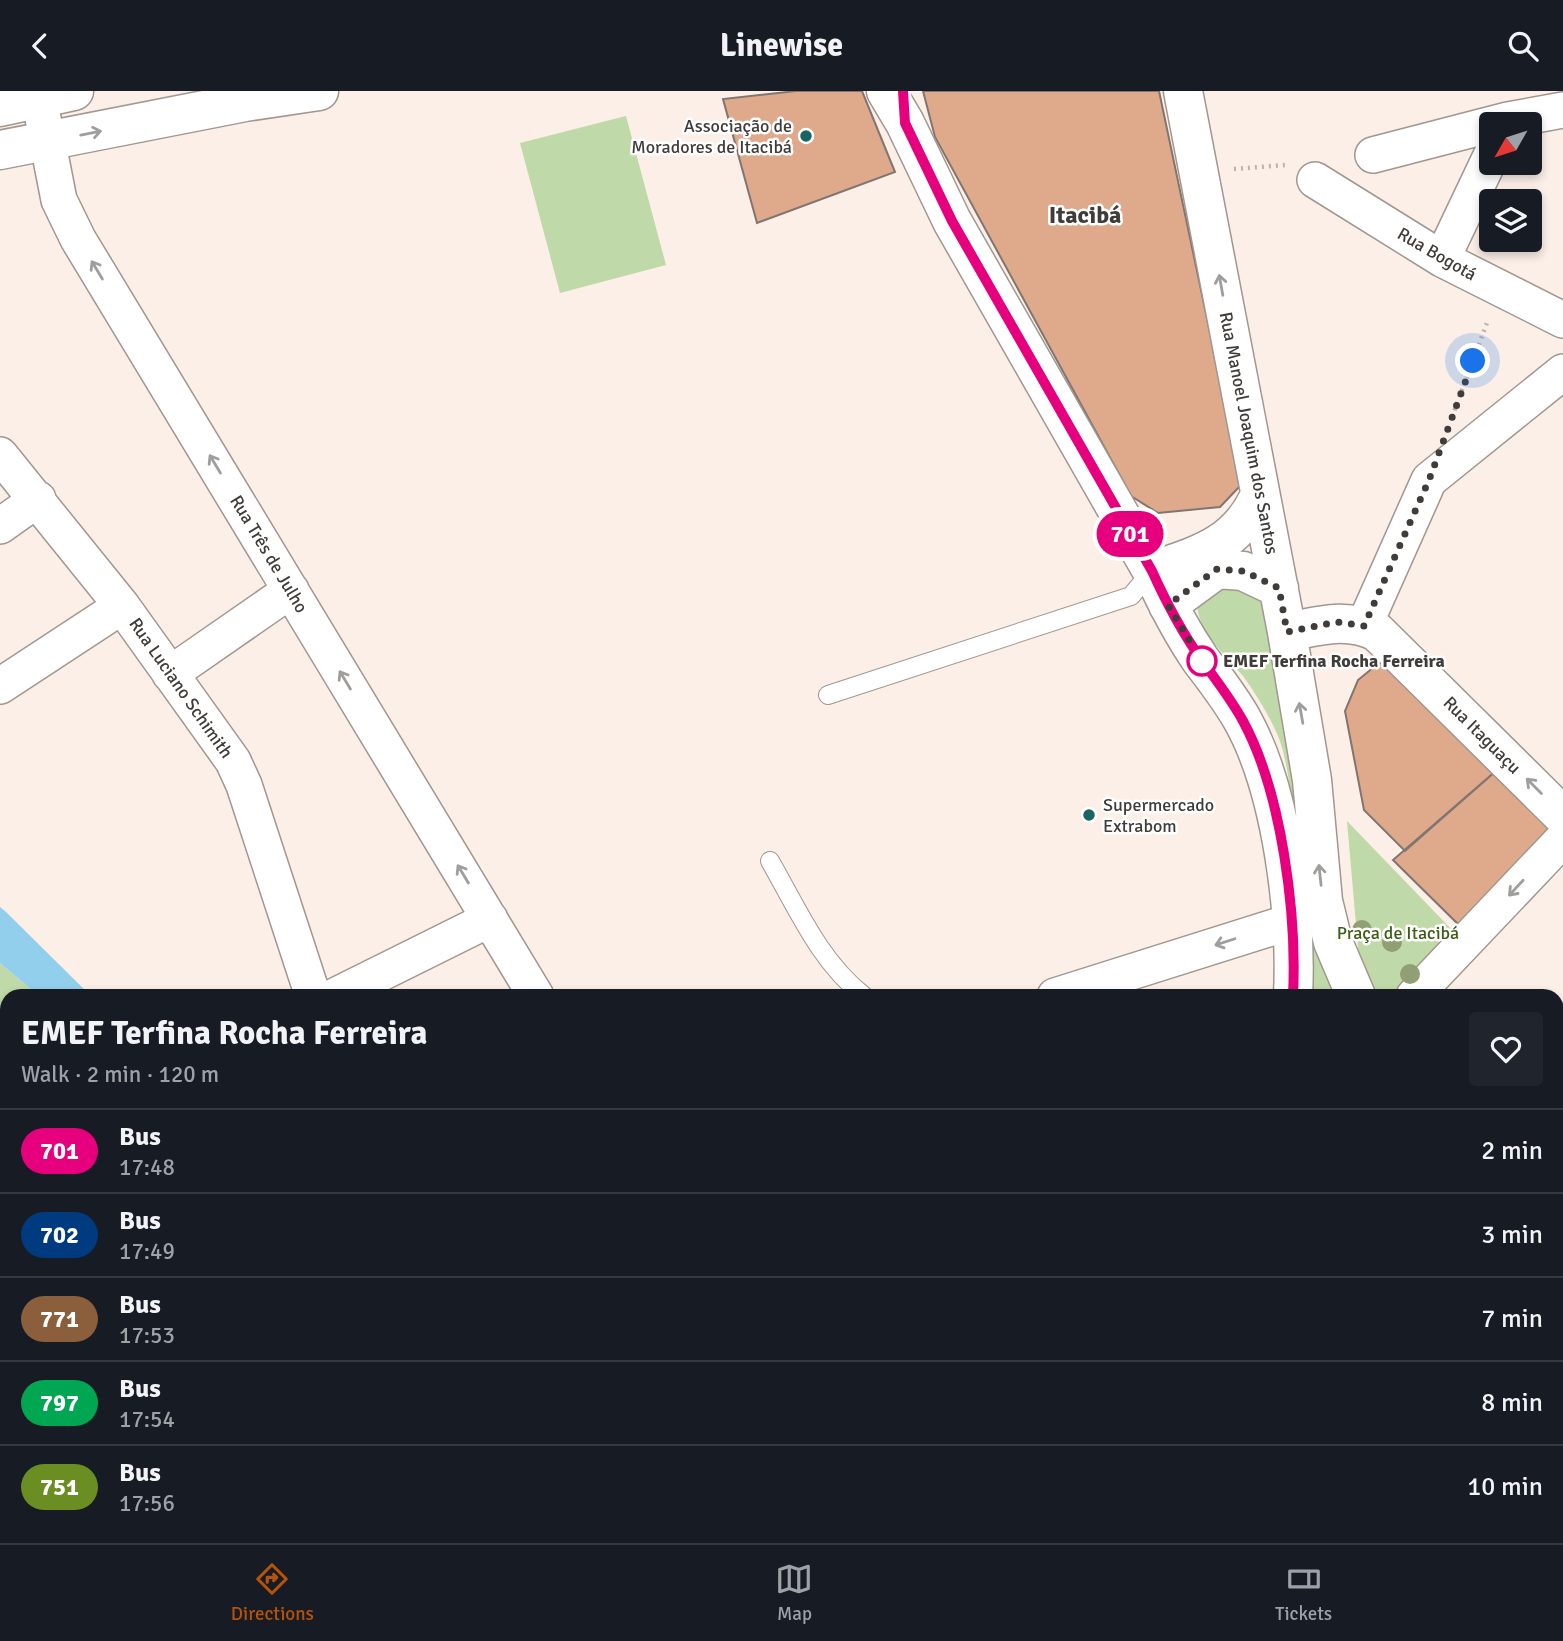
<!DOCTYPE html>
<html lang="en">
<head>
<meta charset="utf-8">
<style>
  :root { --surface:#171b24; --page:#20242c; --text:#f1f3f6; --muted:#9ea1a6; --line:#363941; --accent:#b45309 }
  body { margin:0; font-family:Signika,sans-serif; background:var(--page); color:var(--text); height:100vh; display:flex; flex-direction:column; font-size:26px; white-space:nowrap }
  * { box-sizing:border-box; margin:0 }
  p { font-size:23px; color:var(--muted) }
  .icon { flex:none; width:38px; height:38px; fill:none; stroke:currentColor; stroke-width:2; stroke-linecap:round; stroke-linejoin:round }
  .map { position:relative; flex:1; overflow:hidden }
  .details { position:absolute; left:0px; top:898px; width:1564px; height:555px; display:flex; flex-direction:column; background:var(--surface); border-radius:21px 21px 0 0; box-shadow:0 4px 10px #0003 }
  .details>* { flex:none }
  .badge { padding:0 14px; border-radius:23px; font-size:24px; line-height:46px }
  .needle { width:46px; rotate:231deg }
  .controls { position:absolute; left:1479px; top:21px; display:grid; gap:14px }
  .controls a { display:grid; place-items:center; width:63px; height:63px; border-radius:7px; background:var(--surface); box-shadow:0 4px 10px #0003; font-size:35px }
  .you { position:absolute; width:35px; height:35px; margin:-18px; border:5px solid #fff; border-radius:50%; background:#1a73e8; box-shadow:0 0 0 10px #1a73e833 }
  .map>.badge { position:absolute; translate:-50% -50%; box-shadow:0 0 0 4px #fff }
  .round { display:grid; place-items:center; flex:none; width:74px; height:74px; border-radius:7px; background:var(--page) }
  .headline { display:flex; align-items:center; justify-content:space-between; height:119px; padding:0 21px }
  h1 { font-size:33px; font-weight:700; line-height:52px }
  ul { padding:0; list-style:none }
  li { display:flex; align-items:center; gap:21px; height:84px; padding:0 21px; border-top:2px solid var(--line) }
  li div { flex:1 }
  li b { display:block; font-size:26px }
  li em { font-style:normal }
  li .badge { min-width:77px; font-weight:700; text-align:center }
  header { display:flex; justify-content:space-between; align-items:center; height:91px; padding:0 21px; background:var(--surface); font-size:32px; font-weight:700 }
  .tab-bar { display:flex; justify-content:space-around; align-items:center; height:98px; border-top:2px solid var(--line); background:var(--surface); font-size:19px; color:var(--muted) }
  .tab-bar a { display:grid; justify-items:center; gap:4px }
  .tab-bar .active { color:var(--accent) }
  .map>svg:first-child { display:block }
</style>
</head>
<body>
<header><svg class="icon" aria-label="back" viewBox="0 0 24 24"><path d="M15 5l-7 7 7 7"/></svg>Linewise<svg class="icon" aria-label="search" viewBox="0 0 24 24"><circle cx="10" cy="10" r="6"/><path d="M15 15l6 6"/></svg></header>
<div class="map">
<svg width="1563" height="1452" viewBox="0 0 1563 1452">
  <rect width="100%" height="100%" fill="#fbefe8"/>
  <!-- green -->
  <path fill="#bfd9a8" d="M626,25L666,174L560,202L520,52Z
    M1215,489L1259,505L1264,514L1338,905H1303C1301,839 1302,773 1292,707C1288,687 1286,664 1278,645C1269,624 1256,603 1243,585C1225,563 1200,544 1197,515Z
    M1347,730L1455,842L1392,905H1371L1361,891Z
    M0,872L39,905H7V1446H508L509,1452H0Z"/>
  <!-- water -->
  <path fill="#92cfed" d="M0,816L6,821L91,905H39L0,872Z
    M508,1446H537V1452H509Z"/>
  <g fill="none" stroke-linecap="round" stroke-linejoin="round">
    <!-- river -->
    <path stroke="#92cfed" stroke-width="58" d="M495,1452V1446"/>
  </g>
  <!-- building -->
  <path fill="#dfa98c" stroke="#807570" stroke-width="2" d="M796,0H862L895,81L757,132L723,8Z
    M923,0H1159L1242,393L1220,416L1158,422L1131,405L935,46Z
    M1391,562L1504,673L1405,760L1364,719L1345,620L1358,589Z
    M1504,673L1563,737L1465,840L1393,769Z"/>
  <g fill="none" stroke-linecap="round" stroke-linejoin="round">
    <defs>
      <path id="lane" d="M828,604L1131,505L1152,480
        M770,770C797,817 820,871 864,905"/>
      <path id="street" d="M39,7L59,109L78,148L536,905
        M1373,64L1508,29L1563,19
        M1315,89L1442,168L1563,229
        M1442,168L1491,65
        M0,364L122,515L233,670L244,694L313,905
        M0,435L38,408
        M1364,535L1429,389L1563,281
        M170,583L291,499
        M0,595L122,515
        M335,905L490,828
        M1055,905L1290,831
        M1414,905L1563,748
        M867,1452L888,1446"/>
      <path id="secondary" d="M886,0L905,32L952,130L1152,480C1166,511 1181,540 1200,568C1215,588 1231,608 1243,630C1282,701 1297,823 1293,905
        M1183,0L1287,541L1312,689L1323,810L1333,851L1356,905
        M0,16L74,0
        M0,59L245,11L319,0
        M1152,480C1199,464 1237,454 1259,406
        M1168,514L1217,478L1243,480L1279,497
        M1287,541C1319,535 1346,526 1377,541L1563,725
        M1558,1266L1563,1276
        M1558,1376L1563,1375
        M1388,1446L1390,1452"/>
    </defs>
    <!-- lane casing -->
    <use href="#lane" stroke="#a19690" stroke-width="20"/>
    <!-- street casing -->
    <use href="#street" stroke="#a19690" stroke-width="38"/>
    <!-- secondary casing -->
    <use href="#secondary" stroke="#a19690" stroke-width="41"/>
    <!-- path -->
    <path stroke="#bdb4ae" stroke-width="4.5" stroke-dasharray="2 5" stroke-linecap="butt" d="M1234,78L1285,74
      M1452,326L1488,229"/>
    <!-- lane -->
    <use href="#lane" stroke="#fff" stroke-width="18"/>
    <!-- street -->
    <use href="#street" stroke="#fff" stroke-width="35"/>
    <!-- secondary -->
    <use href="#secondary" stroke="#fff" stroke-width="38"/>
  </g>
  <!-- trees -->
  <g fill="#929f74">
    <circle cx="1362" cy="839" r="10"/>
    <circle cx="1392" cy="851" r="10"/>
    <circle cx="1410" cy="883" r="10"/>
  </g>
  <!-- one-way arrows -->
  <defs><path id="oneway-shaft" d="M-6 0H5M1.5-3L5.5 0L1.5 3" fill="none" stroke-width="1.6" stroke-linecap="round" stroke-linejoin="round" transform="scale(1.75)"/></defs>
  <g stroke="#a09e9c">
    <use href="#oneway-shaft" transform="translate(91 42) rotate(-11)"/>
    <use href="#oneway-shaft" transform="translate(97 179) rotate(-121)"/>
    <use href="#oneway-shaft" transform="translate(1221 194) rotate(-100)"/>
    <use href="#oneway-shaft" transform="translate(215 373) rotate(-121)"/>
    <use href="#oneway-shaft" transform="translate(345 589) rotate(-121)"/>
    <use href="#oneway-shaft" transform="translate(1301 622) rotate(-100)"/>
    <use href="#oneway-shaft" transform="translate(1534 695) rotate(-135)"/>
    <use href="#oneway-shaft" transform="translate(463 783) rotate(-121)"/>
    <use href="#oneway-shaft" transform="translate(1320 784) rotate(-96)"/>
    <use href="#oneway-shaft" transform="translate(1516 797) rotate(133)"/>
    <use href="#oneway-shaft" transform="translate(1225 851) rotate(162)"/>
  </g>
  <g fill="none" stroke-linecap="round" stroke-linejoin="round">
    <defs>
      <path id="line" d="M903,0L905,32L952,130L1152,480C1166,511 1181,540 1201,568C1215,588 1231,608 1243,630C1282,702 1297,823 1293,905"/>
    </defs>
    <!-- line casing -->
    <use href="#line" stroke="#fff" stroke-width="16"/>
    <!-- line -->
    <use href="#line" stroke="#e6007e" stroke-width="10"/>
    <!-- walk -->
    <path stroke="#403c39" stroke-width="7" stroke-dasharray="0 12.6" d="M1202,570L1168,514L1217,478L1243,480L1279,497L1287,541L1337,531L1364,535L1429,389L1473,270"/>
  </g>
  <!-- markers -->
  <g fill="#186561" stroke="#fff" stroke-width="2.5">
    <circle cx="806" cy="45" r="7"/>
    <circle cx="1089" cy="724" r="7"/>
  </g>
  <circle fill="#fff" stroke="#e6007e" stroke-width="3.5" cx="1202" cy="570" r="14"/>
  <g text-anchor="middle" stroke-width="5" stroke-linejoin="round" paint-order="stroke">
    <!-- poi labels -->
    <g font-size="18" fill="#403c39" stroke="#fff" text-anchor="end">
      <text x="792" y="41">Associação de<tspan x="792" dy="21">Moradores de Itacibá</tspan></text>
      <text x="1103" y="720" text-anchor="start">Supermercado<tspan x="1103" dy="21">Extrabom</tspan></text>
    </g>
    <!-- street labels -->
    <g font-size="18" fill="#403c39" stroke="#fff">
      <text transform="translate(1437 163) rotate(30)" y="6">Rua Bogotá</text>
      <text transform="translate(1249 342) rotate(79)" y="6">Rua Manoel Joaquim dos Santos</text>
      <text transform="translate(269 463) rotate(59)" y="6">Rua Três de Julho</text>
      <text transform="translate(181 597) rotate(55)" y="6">Rua Luciano Schimith</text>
      <text transform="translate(1482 644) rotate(45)" y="6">Rua Itaguaçu</text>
    </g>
    <!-- stop labels -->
    <g font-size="18" font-weight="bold" fill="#403c39" stroke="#fff" text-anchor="start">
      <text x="1223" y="576">EMEF Terfina Rocha Ferreira</text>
    </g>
    <!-- park labels -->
    <g font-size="18" fill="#3d5d15" stroke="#fff">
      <text x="1398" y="848">Praça de Itacibá</text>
    </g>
    <!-- district labels -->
    <g font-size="24" font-weight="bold" fill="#403c39" stroke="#fff">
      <text x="1085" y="132">Itacibá</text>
    </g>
  </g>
</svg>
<div class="controls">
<a><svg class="needle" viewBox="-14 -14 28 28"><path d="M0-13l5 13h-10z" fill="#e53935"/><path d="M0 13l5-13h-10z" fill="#9ea1a6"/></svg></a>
<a><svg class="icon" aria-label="layers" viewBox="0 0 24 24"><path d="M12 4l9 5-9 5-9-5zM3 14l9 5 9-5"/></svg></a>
</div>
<div class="you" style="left:1473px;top:270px"></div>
<b class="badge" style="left:1130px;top:443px;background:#e6007e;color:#fff">701</b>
<section class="details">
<div class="headline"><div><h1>EMEF Terfina Rocha Ferreira</h1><p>Walk · 2 min · 120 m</p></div><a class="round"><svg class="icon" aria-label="heart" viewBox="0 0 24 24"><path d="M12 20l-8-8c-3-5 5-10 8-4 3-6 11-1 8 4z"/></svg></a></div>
<ul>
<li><span class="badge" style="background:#e6007e;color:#fff">701</span><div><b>Bus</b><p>17:48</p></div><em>2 min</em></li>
<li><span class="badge" style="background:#003b80;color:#fff">702</span><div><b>Bus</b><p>17:49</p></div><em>3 min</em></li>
<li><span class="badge" style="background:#8b5e3c;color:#fff">771</span><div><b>Bus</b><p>17:53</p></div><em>7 min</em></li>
<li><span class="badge" style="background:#00a651;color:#fff">797</span><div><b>Bus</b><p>17:54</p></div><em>8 min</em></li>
<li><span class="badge" style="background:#6b8e23;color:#fff">751</span><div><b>Bus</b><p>17:56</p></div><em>10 min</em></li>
</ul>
</section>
</div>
<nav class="tab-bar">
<a class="active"><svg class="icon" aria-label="directions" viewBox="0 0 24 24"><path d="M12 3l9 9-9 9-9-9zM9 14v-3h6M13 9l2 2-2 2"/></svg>Directions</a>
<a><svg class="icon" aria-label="map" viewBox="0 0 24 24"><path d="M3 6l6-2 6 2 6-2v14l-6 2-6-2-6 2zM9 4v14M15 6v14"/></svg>Map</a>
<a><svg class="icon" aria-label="tickets" viewBox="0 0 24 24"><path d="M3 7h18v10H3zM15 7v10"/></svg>Tickets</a>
</nav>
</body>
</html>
